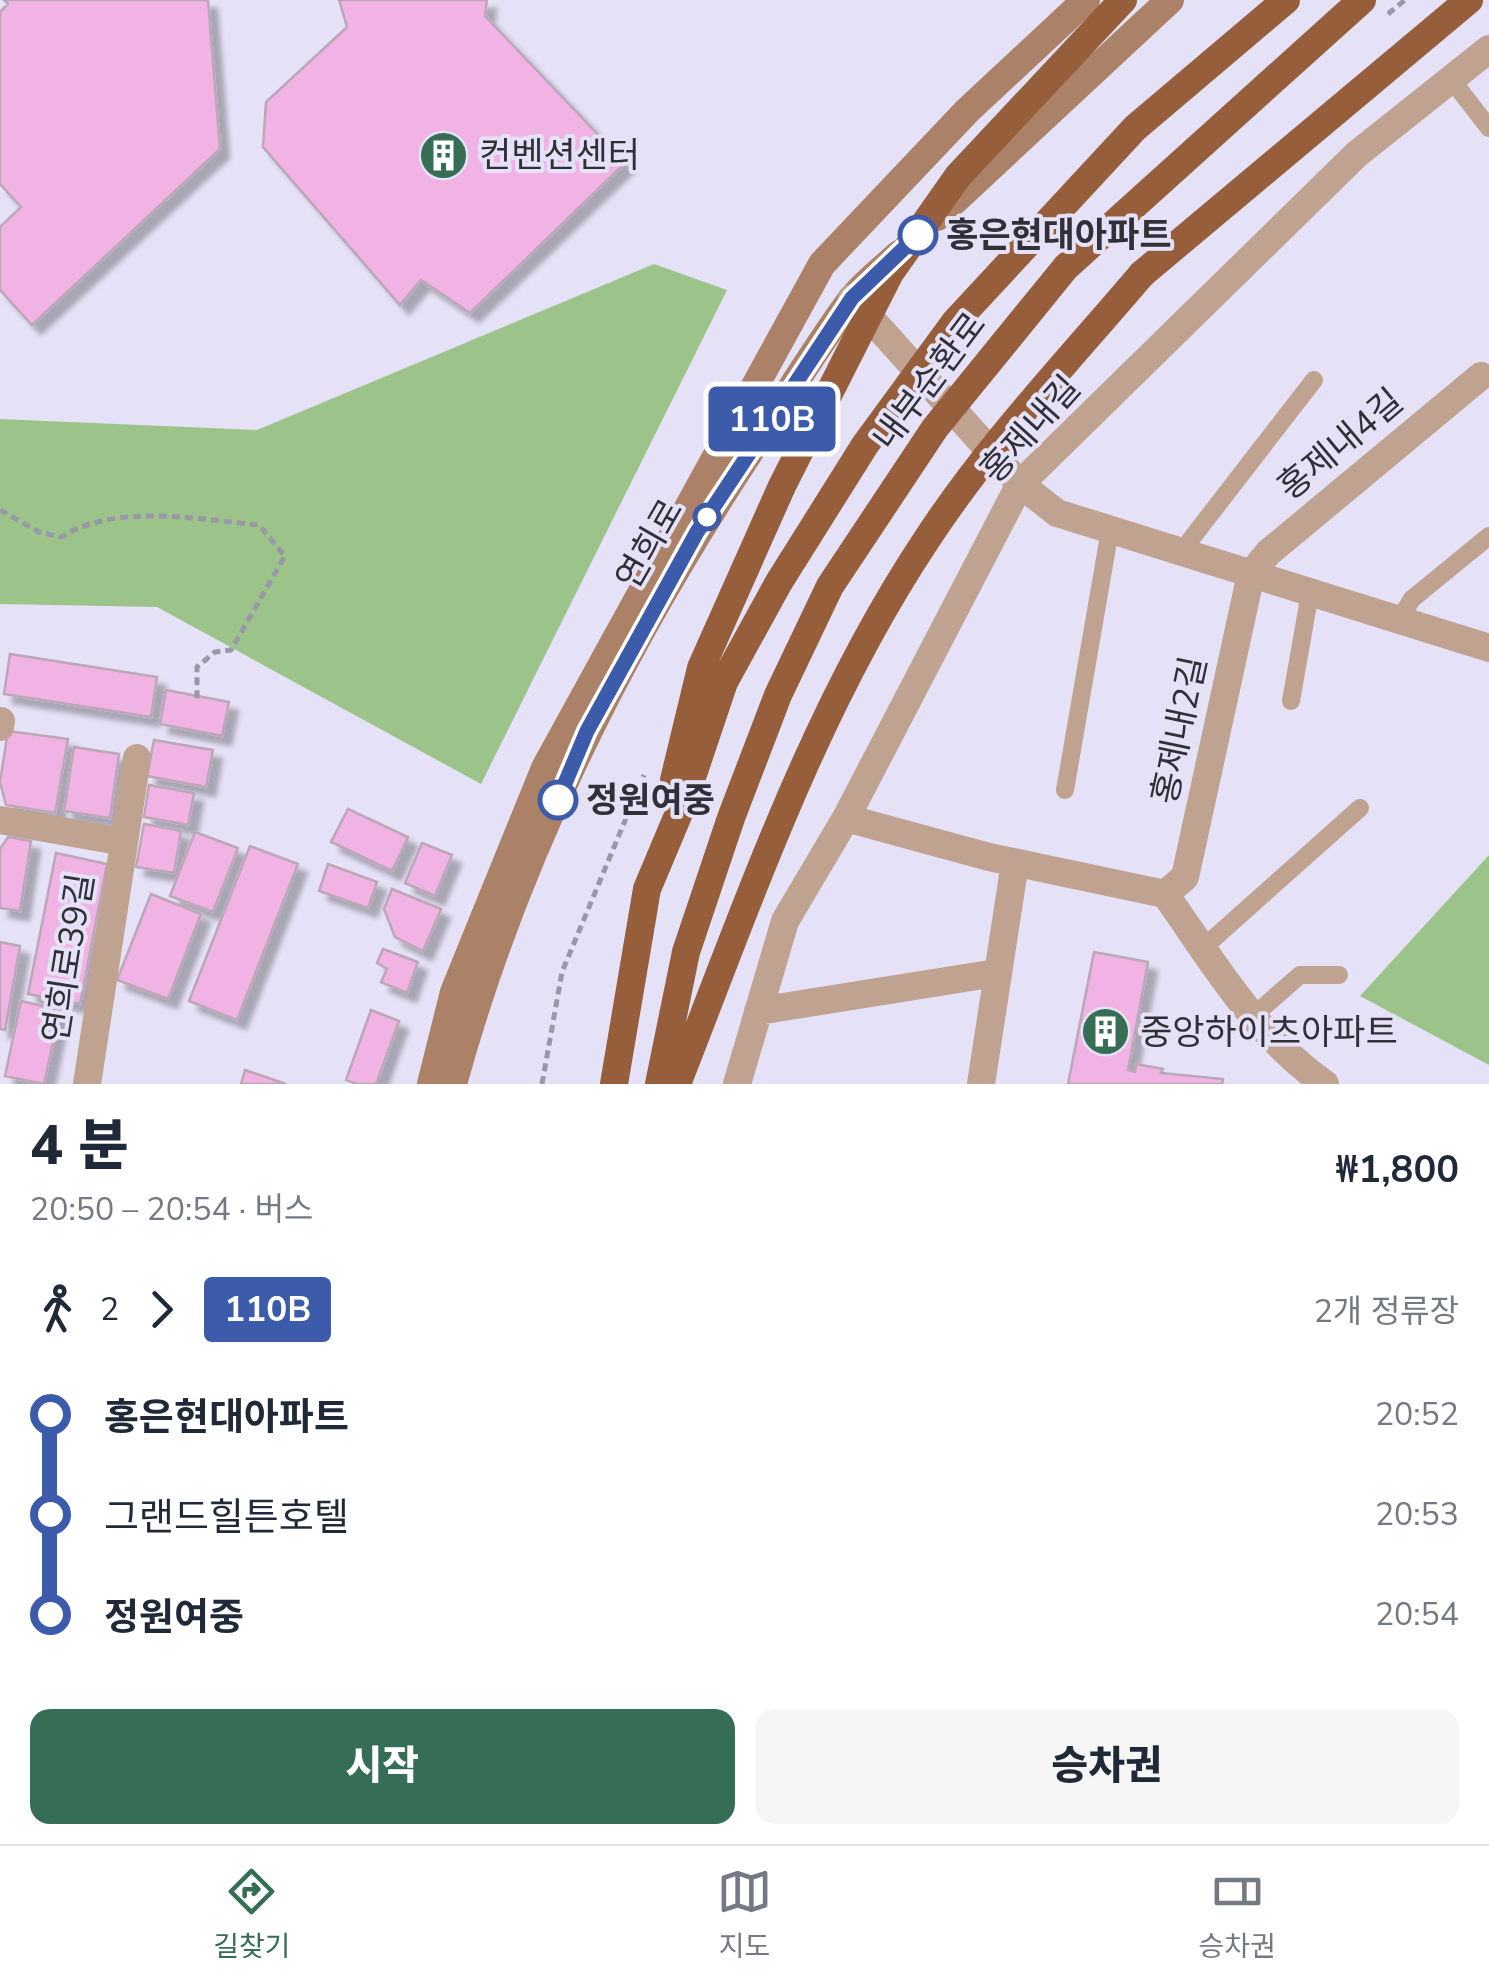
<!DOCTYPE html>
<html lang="ko">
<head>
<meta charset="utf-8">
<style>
  :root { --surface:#fff; --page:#f6f6f7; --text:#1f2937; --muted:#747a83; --line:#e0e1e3; --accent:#356e55 }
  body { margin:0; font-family:"Nunito Sans","Noto Sans KR",sans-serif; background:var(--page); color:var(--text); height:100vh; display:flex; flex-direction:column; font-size:38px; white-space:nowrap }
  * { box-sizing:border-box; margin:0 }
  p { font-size:32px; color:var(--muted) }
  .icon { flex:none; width:55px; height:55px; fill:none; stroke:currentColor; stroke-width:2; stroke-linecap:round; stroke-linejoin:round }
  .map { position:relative; height:1084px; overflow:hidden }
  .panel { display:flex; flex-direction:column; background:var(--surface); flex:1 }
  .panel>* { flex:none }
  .badge { padding:0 20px; border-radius:8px; font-size:35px; line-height:65px }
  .map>.badge { position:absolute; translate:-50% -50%; box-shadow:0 0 0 5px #fff }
  .legs { display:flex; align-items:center; gap:15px; height:110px; padding:0 30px; font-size:32px }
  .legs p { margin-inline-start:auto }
  .summary { display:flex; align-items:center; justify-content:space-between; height:170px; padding:0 30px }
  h1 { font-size:55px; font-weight:800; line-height:75px }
  .button { display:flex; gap:20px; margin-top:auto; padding:20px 30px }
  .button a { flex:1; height:115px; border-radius:20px; background:var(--accent); color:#fff; font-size:40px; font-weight:800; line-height:115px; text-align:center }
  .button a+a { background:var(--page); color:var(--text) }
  ul { padding:0 30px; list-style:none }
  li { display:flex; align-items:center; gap:35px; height:100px; font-size:38px }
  li i { display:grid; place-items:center; width:15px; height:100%; margin:0 12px; background:currentColor }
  li i::after { content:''; width:25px; height:25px; margin:-12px; border:8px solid; border-radius:50%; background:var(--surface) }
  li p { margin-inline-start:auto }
  li:first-child i { background:linear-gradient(#0000 50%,currentColor 0) }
  li:last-child i { background:linear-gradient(currentColor 50%,#0000 0) }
  .dock { display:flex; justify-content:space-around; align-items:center; height:140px; border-top:2px solid var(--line); background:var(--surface); font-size:28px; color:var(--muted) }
  .dock a { display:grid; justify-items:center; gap:5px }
  .dock .selected { color:var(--accent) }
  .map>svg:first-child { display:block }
</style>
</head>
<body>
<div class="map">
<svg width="1489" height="1084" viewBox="0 0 1489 1084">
  <defs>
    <filter id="shadow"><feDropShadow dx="9" dy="9" stdDeviation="2.5" flood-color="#0004"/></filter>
  </defs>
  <rect width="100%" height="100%" fill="#e5e1f6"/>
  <!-- green -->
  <path fill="#9cc48a" d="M654,264L727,290L481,784L157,607L0,604V419L257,430Z
    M1489,855V1065L1360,996Z"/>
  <!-- pier -->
  <path fill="#e5e1f6" d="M1307,0H1376L1153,179L957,425L833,623L743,837L695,984L678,1084H598L606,997L711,669L731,628L738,630L780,543L905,373L1125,146Z"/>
  <!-- building -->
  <path fill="#f1b3e4" stroke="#bba7b6" stroke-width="2.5" filter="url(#shadow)" d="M4,0H208L220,149L32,325L0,290V227L21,207L0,184V12L8,4Z
    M339,0H487L485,16L625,163L470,313L421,280L400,305L263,147L266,102L347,27Z
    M10,654L157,677L151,717L4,694Z
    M166,690L229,702L222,736L160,724Z
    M8,731L68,739L55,813L6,805L0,782Z
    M154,740L213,750L206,787L147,776Z
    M74,747L119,754L110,818L64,811Z
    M149,785L194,793L188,825L144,817Z
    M348,809L408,837L392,871L331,842Z
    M144,824L181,831L174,873L136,867Z
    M195,832L238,848L213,912L170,896Z
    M8,837L31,841L20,911L0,908V849Z
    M422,843L452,855L435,896L405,883Z
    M250,846L298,864L237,1020L189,1001Z
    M56,853L107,864L80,1004L28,994Z
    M328,864L377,882L368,908L319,891Z
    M392,889L441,909L423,951L395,937L384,909Z
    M151,894L201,914L168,999L117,980Z
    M0,942L20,946L5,1030L0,1029Z
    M383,949L418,962L407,993L381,982L387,969L377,963Z
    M1094,952L1148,962L1128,1070L1135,1072L1136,1064L1163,1069L1161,1073L1223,1079L1222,1084H1068Z
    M21,1001L60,1010L44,1084L5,1076Z
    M371,1010L399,1021L376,1084H357L346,1080Z
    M245,1070L286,1084H241Z"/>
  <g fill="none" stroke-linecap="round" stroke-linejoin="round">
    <!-- path -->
    <path stroke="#9a97a7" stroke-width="5" stroke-dasharray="8 5" stroke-linecap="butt" d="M1388,14L1405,0
      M0,510L39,532L61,537C115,503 197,519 259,525L285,556L231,650L215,652L197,667V700
      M542,1084L562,972L644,775"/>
    <!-- service -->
    <path stroke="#bfa290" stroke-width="18" d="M1451,79L1489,128
      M1181,552L1314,380
      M1399,620L1412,599L1489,536
      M1291,701L1310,593
      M1065,790L1110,530
      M1203,948L1360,808
      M1252,1017L1300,975H1339"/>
    <!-- minor -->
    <path stroke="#bfa290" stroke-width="28" d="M1020,484L1057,513L1489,648
      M0,727L1,721
      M846,818L989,857L1165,894C1213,962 1256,1036 1325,1084
      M0,820L124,842
      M1165,894L1185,877L1251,574L1268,553L1481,376
      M758,1011L996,973
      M87,1084L137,758
      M737,1084L785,921L846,818L1020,484L1357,154L1489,49
      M981,1084L1015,863"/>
    <!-- secondary -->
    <path stroke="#ab8167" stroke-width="28" d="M937,217L1170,0
      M431,1084L454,992L545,768L822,264L967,111L1086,0
      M453,1084C516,854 626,638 757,441C788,394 817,346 850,301C863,284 883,269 899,254"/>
    <!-- trunk -->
    <path stroke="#965e3b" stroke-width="28" d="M1142,274L1469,0"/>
    <!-- minor-bridge -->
    <path stroke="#bfa290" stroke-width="28" d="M852,298L1020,484"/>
    <!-- trunk-bridge -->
    <path stroke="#965e3b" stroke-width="28" d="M674,780L701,668L782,486L890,273L958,176L1123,0
      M614,1084L647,889L684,801L724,682L779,582L865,445L955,322L1135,128L1286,0
      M659,1084L686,952L731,818L778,695L830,586L935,428L1066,267L1362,0
      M677,1084C750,898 815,707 927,539C989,444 1069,360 1142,274"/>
  </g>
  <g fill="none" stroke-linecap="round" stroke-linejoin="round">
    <defs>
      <path id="line-1" d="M558,800L587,731L697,532L852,298L918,235"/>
    </defs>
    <!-- line-1 casing -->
    <use href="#line-1" stroke="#fff" stroke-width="22"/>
    <!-- line-1 -->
    <use href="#line-1" stroke="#3d5bab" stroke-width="15"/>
  </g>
  <!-- icons -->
  <defs>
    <symbol id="building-disc" viewBox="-11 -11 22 22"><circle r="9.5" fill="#356e55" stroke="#e5e1f6"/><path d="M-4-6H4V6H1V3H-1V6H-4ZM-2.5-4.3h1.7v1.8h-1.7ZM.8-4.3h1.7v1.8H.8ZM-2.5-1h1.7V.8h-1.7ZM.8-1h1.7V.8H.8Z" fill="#fff"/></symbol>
  </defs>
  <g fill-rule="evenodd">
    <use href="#building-disc" x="416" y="128" width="55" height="55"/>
    <use href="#building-disc" x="1078" y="1004" width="55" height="55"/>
  </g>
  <!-- markers -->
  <g fill="#fff" stroke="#3d5bab" stroke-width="5">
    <circle cx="918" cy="235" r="18"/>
    <circle cx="707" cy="517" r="12"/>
    <circle cx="558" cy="800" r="18"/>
  </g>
  <g text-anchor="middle" stroke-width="8" stroke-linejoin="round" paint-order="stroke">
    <!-- poi labels -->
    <g font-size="35" fill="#313038" stroke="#e5e1f6" text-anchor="start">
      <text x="479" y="167">컨벤션센터</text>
      <text x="1140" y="1044">중앙하이츠아파트</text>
    </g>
    <!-- stop labels -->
    <g font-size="35" font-weight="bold" fill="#313038" stroke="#e5e1f6" text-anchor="start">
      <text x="946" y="247">홍은현대아파트</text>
      <text x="586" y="812">정원여중</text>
    </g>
    <!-- street labels -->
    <g font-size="35" fill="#313038" stroke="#e5e1f6">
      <text transform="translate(929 381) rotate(-53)" y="12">내부순환로</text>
      <text transform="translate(1030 429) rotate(-48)" y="12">홍제내길</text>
      <text transform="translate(1340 444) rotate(-40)" y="12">홍제내4길</text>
      <text transform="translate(649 544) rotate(-60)" y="12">연희로</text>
      <text transform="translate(1179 730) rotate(-78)" y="12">홍제내2길</text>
      <text transform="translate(68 958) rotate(-81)" y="12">연희로39길</text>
    </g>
  </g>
</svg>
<b class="badge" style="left:772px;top:419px;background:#3d5bab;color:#fff">110B</b>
</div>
<section class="panel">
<div class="summary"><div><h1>4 분</h1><p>20:50 – 20:54 · 버스</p></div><b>₩1,800</b></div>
<div class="legs"><svg class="icon" aria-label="walk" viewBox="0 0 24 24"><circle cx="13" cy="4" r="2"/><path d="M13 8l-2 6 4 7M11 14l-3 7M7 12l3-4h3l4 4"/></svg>2<svg class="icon" aria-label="forward" viewBox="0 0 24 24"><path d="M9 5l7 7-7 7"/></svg><b class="badge" style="background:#3d5bab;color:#fff">110B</b><p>2개 정류장</p></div>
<ul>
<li><i style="color:#3d5bab"></i><b>홍은현대아파트</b><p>20:52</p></li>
<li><i style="color:#3d5bab"></i><span>그랜드힐튼호텔</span><p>20:53</p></li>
<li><i style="color:#3d5bab"></i><b>정원여중</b><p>20:54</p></li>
</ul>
<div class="button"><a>시작</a><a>승차권</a></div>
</section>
<nav class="dock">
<a class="selected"><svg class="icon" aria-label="directions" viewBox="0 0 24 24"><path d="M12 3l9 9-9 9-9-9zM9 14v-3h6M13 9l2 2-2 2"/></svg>길찾기</a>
<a><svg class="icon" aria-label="map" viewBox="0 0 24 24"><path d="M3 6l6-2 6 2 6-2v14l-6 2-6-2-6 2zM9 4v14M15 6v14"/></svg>지도</a>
<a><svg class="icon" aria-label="tickets" viewBox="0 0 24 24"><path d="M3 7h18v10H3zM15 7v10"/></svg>승차권</a>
</nav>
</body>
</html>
